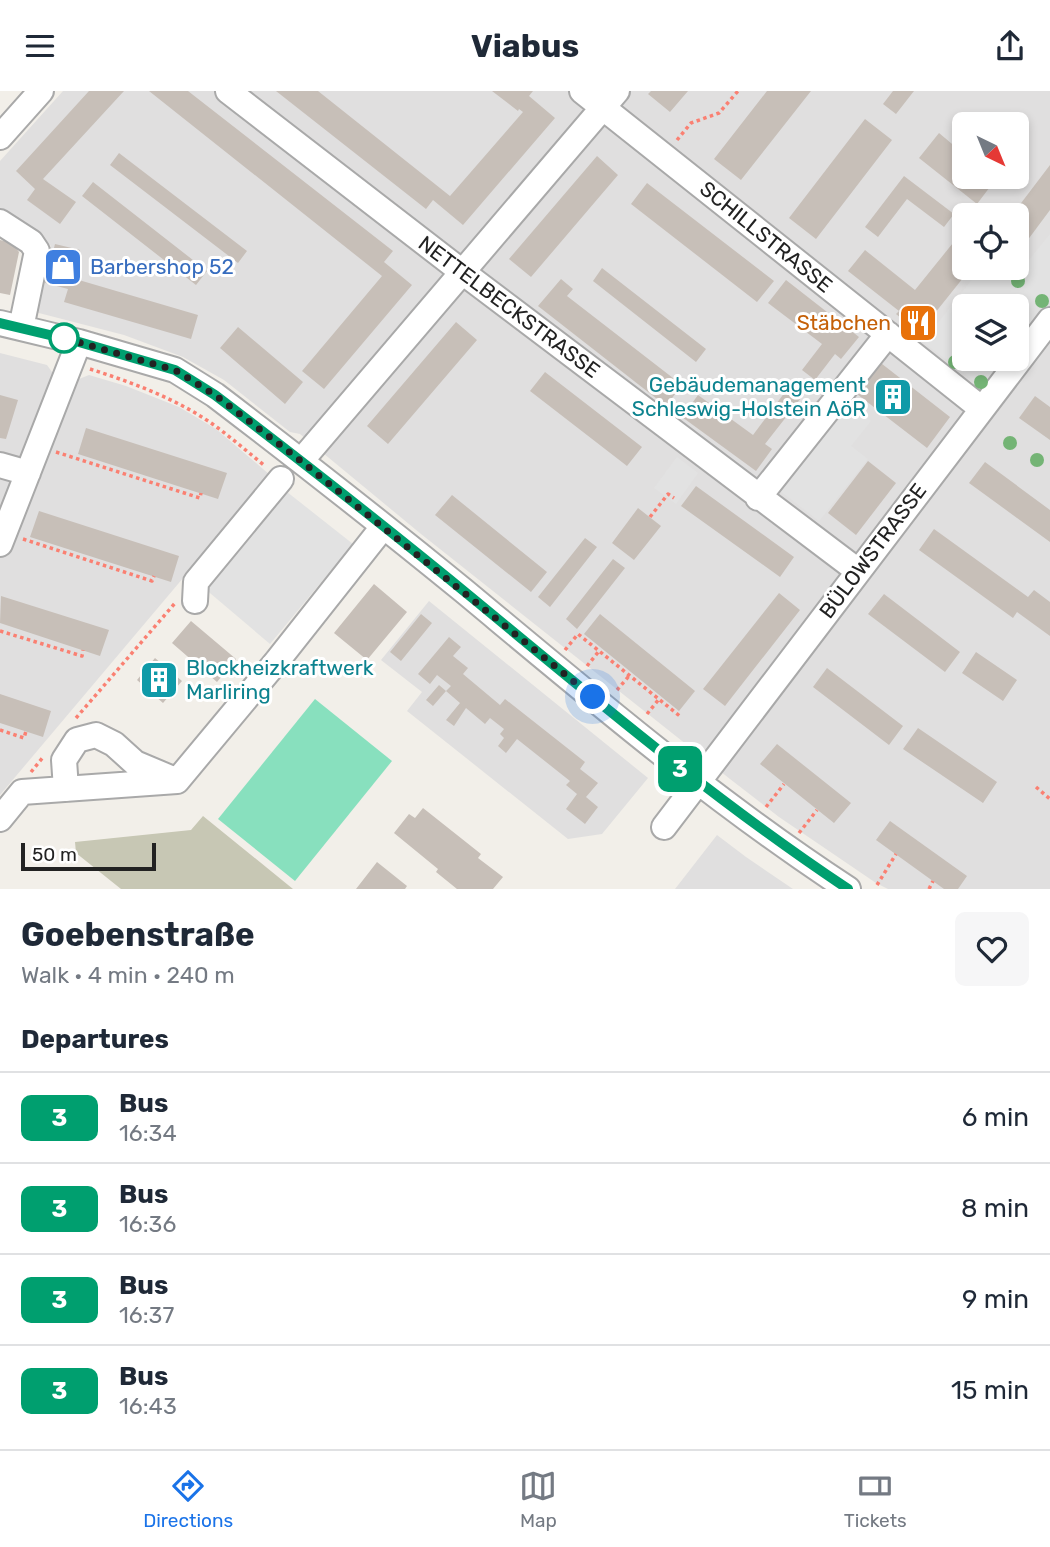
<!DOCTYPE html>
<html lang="en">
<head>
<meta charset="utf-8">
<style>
  :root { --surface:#fff; --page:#f6f6f7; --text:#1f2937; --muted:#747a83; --line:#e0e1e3; --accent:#1a73e8 }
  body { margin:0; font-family:Rubik,sans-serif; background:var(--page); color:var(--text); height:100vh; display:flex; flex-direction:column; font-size:26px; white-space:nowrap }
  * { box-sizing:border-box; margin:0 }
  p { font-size:23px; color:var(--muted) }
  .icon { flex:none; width:38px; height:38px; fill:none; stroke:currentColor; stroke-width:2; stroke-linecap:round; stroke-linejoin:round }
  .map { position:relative; height:798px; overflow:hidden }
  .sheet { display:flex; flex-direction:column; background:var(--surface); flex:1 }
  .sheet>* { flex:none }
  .badge { padding:0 14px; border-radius:10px; font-size:24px; line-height:46px }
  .needle { width:46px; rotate:137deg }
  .buttons { position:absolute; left:952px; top:21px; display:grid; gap:14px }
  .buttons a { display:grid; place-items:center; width:77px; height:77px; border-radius:10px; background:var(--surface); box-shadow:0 4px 10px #0003; font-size:35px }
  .scale { position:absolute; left:21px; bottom:18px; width:135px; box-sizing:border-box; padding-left:7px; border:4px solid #222; border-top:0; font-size:19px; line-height:24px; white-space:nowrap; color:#222; -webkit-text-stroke:5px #fff; paint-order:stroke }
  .you { position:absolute; width:35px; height:35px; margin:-18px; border:5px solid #fff; border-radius:50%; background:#1a73e8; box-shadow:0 0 0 10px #1a73e833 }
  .map>.badge { position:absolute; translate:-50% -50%; box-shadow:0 0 0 4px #fff }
  h2 { padding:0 21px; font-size:26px; line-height:63px }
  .round { display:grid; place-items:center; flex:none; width:74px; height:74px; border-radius:10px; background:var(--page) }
  .headline { display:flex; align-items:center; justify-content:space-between; height:119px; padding:0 21px }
  h1 { font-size:33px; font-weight:700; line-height:52px }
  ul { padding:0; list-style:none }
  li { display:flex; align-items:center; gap:21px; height:91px; padding:0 21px; border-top:2px solid var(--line) }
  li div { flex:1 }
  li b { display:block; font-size:26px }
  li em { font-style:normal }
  li .badge { min-width:77px; font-weight:700; text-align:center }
  header { display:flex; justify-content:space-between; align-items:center; height:91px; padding:0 21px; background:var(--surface); font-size:32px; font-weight:700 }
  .dock { display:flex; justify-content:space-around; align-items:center; height:98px; border-top:2px solid var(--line); background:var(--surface); font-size:19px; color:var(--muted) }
  .dock a { display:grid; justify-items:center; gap:4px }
  .dock .current { color:var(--accent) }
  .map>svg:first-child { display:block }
</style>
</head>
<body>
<header><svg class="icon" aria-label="menu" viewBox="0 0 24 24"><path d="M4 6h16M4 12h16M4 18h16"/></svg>Viabus<svg class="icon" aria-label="share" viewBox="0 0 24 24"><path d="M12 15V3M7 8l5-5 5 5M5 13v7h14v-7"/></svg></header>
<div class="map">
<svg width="1050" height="798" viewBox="0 0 1050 798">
  <rect width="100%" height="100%" fill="#f2efe9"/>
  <!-- residential -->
  <path fill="#e0dfdf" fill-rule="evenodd" d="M63,0H1050V798H888L876,792L779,726L730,688L421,443L300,343L290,341L224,289L183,266L124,244L35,221L51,155L0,119V70ZM964,33H1017V86H964ZM964,124H1017V177H964ZM964,215H1017V268H964Z
    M0,262L47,274L52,281L79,288L89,284L126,295L179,316L216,338L270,384L0,704Z
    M429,510L648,687L602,743L568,748L407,620L422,601L381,569Z
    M717,744L746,766L793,798H675Z"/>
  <!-- construction -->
  <path fill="#c7c7b4" d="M203,725L293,798H121L76,762L75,751L191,739Z"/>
  <!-- pitch -->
  <path fill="#88e0be" d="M315,608L392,670L295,790L218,728Z"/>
  <!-- parking -->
  <path fill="#e2e2e2" d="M1050,143V209L1017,252V215H964V268H1004L982,296L923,251L981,177H1017V160L1029,169Z
    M847,312L871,330L851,355L868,368L819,430L779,399Z
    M677,366L698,382L676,413L654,397Z
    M282,397L353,453L270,553L204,497Z"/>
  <!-- building -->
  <path fill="#c7bfb8" d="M89,0H124L43,88L76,111L60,133L27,109L35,98L16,80Z
    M149,0H188L393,160L384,171L412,194L324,298L302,280L382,185Z
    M276,0H318L450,105L523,21L519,18L518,20L492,0H533L529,5L555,27L463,134L433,109L426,118Z
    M651,0H688L670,21L648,3Z
    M767,0H811L741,89L714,68Z
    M893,0H914L896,23L883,13Z
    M865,28L892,49L816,148L789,127Z
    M939,42L964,63V86H993L996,88L977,113L919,67Z
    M119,62L247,160L238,172L110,74Z
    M597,65L618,84L531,186L509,168Z
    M1050,74V119L1024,154L1017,149V124H1012Z
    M904,85L954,123L944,136L907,108L878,146L865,136Z
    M93,91L207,180L196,194L82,105Z
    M647,92L774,190L757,211L631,113Z
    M961,142L964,144V177H971L919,242L896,223L899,220L848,180L865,159L915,199Z
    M0,149L12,152L19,161L10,204L0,202Z
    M55,153L80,159L72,187L198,224L191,248L64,211L68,198L45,192Z
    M602,177L706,258L696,271L593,190Z
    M561,188L573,198L567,205L682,294L666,315L538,215Z
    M786,189L859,246L841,268L835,263L815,289L802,279L822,253L768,212Z
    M456,231L477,249L388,353L367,335Z
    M238,236L303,291L285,313L220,257Z
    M877,269L950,326L927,357L853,300Z
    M545,281L642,356L627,375L530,300Z
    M788,297L801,307L765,353L772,358L756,380L682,326L698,304L753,344Z
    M0,304L18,309L6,348L0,347Z
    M1035,305L1050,316V349L1019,327Z
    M86,337L227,382L218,408L78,363Z
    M868,370L896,392L856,444L828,422Z
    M985,371L1050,419V451L969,392Z
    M696,395L794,466L780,486L681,415Z
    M452,404L547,481L531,501L435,424Z
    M638,417L661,435L634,469L612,452Z
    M39,420L179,465L171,491L30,446Z
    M934,438L1028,506L1034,499L1050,511V545L1017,521L1013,527L919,459Z
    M585,447L597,456L550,516L538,506Z
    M613,468L625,477L577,538L566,528Z
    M374,493L407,521L367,569L334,542Z
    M779,502L800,519L725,615L703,598Z
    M884,503L960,561L945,581L868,523Z
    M1,505L109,539L100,565L0,532Z
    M421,523L432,532L401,570L390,561Z
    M600,523L695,600L679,620L584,543Z
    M191,530L236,568L217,591L172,552Z
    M449,546L461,556L453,565L468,577L463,583L500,614L505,608L585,671L580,678L598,692L586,706L598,716L585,733L566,718L577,703L566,694L570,690L517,648L506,662L498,655L504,647L500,643L504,638L490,627L485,633L466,617L454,635L446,629L460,612L446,600L451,595L437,584L430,593L418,583Z
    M976,561L1017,589L1003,610L962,582Z
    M155,567L182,590L163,612L137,589Z
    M827,577L903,635L889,654L813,596Z
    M439,594L446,600L433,615L426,609Z
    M0,603L51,620L43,646L0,632Z
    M918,637L997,691L983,712L903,658Z
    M777,653L851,712L834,732L760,673Z
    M423,717L481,763L478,767L503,786L493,798H457L436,781L438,778L394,742L409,723L415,727Z
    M890,730L967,785L958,798H944L876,749Z
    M377,771L407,795L405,798H356Z"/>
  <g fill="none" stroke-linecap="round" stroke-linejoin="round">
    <defs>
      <path id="minor" d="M228,0L461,180L858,480
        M582,0L982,318
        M0,46L41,0
        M0,131L31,151L37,160L21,237
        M0,232L79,251L175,279L215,304C299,368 382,433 464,500C589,604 712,709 848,798
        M301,370L617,0
        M0,374L28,382
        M758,407L888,243
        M0,453L79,251
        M195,510L196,491L281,388
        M66,698L64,669L77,649L96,644L114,653L135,672L173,688
        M0,728L22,701L177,690L277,570L383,436
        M664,736L1050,229"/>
    </defs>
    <!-- minor casing -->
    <use href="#minor" stroke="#a9a9a9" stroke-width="28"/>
    <!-- path -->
    <path stroke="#fa8072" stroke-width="3.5" stroke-dasharray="3.5 3.5" stroke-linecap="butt" d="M677,49L691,32L719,22L738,0
      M90,278C134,292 180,309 218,337C234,349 249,362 265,375
      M56,361L200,407L201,402
      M650,426L668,403L674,407
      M23,448L152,490L154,485
      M0,540L82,565L83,559
      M565,559L578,543L681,626
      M587,575L599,560
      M617,599L629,585
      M647,623L659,608
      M76,627L176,511
      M0,639L24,647L26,640
      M31,681L44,665
      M1036,696L1050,708
      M766,716L784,693
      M799,742L817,719
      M877,794L896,763
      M929,798L933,790"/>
    <!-- minor -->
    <use href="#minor" stroke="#fff" stroke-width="24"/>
  </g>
  <!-- trees -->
  <g fill="#74b475">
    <circle cx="1018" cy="190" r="7"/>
    <circle cx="1042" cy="210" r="7"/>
    <circle cx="955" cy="271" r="7"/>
    <circle cx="981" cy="291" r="7"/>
    <circle cx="1010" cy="352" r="7"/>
    <circle cx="1037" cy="369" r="7"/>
  </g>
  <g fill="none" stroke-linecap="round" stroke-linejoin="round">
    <defs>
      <path id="line" d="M0,232L79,251L175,279L215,304C303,371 391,440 476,510C597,610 717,711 848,798"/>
    </defs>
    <!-- line casing -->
    <use href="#line" stroke="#fff" stroke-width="16"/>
    <!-- line -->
    <use href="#line" stroke="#009f6f" stroke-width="10"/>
    <!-- walk -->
    <path stroke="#222" stroke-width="7" stroke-dasharray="0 12.6" d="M64,247L60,246L175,279L215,304L301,370L593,606"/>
  </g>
  <!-- icons -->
  <defs>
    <symbol id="shop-square" viewBox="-11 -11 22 22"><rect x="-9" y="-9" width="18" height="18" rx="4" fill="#3f7fe0" stroke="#fff"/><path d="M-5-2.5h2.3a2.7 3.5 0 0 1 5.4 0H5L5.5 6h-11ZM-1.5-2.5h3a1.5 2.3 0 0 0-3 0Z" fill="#fff"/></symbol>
    <symbol id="restaurant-square" viewBox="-11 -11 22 22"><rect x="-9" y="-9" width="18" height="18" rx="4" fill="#e8710a" stroke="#fff"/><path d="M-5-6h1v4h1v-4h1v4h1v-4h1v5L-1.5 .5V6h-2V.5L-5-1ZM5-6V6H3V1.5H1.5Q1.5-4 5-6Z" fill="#fff"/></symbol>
    <symbol id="building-square" viewBox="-11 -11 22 22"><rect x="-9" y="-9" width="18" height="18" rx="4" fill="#0f9aa8" stroke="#fff"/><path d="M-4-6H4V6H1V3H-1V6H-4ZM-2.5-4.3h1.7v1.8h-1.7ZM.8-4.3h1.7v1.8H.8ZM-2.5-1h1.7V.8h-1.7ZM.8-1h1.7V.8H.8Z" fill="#fff"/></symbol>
  </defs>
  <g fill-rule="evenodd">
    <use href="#shop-square" x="41" y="154" width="44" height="44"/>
    <use href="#restaurant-square" x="896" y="210" width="44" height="44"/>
    <use href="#building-square" x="871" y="284" width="44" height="44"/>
    <use href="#building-square" x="137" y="567" width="44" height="44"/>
  </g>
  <!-- markers -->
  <circle fill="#fff" stroke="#009f6f" stroke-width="3.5" cx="64" cy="247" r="14"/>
  <g text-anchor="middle" stroke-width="6" stroke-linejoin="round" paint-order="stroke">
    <!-- street labels -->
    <g font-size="21" fill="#222" stroke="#fff">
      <text transform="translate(766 146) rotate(39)" y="7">SCHILLSTRASSE</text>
      <text transform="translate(509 216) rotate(37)" y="7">NETTELBECKSTRASSE</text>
      <text transform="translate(873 460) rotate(-53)" y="7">BÜLOWSTRASSE</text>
    </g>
    <!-- shop labels -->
    <g font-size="21" fill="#366cbe" stroke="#fff" text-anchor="start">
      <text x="90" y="183">Barbershop 52</text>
    </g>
    <!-- food labels -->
    <g font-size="21" fill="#c56008" stroke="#fff" text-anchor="end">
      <text x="891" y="239">Stäbchen</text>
    </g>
    <!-- culture labels -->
    <g font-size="21" fill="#0d838f" stroke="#fff" text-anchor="end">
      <text x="866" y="301">Gebäudemanagement<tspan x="866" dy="24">Schleswig-Holstein AöR</tspan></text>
      <text x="186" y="584" text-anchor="start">Blockheizkraftwerk<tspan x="186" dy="24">Marliring</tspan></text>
    </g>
  </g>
</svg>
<div class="buttons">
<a><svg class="needle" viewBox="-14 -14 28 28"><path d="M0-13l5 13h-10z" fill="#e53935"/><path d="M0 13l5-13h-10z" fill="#747a83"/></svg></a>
<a><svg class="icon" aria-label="locate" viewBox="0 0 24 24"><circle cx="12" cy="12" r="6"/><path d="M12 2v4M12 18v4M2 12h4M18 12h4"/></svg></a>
<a><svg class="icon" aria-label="layers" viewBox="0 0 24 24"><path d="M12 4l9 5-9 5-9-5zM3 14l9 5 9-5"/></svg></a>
</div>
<div class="scale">50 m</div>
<div class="you" style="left:593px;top:606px"></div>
<b class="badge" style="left:680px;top:678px;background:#009f6f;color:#fff">3</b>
</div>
<section class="sheet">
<div class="headline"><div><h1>Goebenstraße</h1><p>Walk · 4 min · 240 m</p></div><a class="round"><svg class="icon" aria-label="heart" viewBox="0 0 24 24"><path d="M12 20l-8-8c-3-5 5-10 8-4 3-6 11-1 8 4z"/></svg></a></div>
<h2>Departures</h2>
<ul>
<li><span class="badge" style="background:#009f6f;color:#fff">3</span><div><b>Bus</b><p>16:34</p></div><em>6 min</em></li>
<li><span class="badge" style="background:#009f6f;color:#fff">3</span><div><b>Bus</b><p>16:36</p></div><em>8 min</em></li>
<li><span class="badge" style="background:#009f6f;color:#fff">3</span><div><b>Bus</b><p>16:37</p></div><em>9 min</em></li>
<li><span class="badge" style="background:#009f6f;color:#fff">3</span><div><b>Bus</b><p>16:43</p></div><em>15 min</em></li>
</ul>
</section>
<nav class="dock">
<a class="current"><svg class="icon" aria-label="directions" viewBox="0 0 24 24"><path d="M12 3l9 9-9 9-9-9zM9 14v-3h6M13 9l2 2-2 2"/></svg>Directions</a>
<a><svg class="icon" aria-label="map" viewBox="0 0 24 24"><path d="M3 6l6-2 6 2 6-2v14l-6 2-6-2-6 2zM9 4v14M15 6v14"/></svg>Map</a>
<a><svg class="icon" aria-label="tickets" viewBox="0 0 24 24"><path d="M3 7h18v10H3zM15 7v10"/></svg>Tickets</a>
</nav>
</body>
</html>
